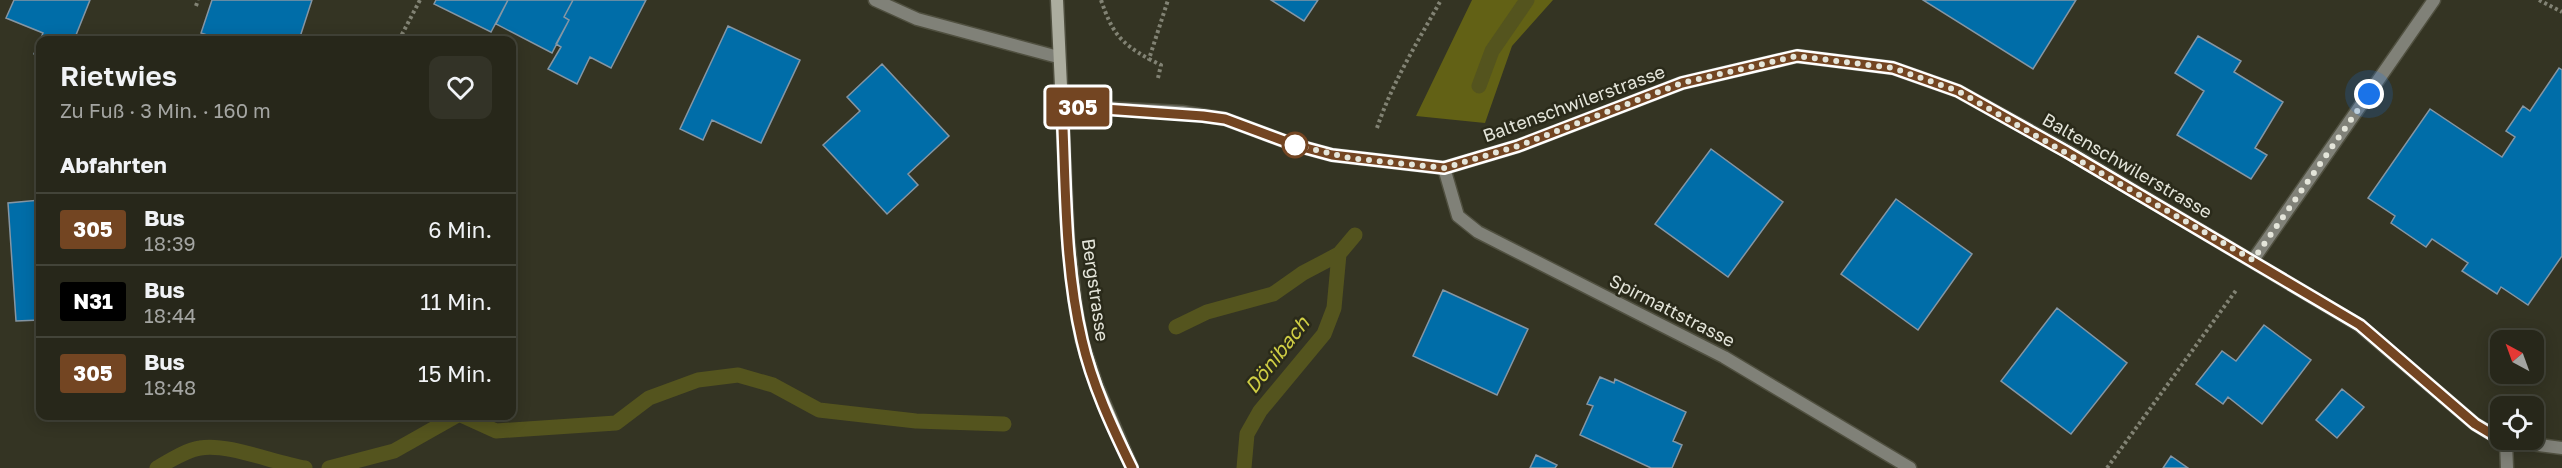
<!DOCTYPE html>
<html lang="de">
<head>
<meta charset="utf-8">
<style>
  :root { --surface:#27271a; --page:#333327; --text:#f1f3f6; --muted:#a4a5a2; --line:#434439 }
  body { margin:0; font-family:"Golos Text",sans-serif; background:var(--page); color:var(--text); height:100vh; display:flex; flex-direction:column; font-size:22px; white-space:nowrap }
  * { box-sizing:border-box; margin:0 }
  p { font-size:20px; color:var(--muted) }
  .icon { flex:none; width:33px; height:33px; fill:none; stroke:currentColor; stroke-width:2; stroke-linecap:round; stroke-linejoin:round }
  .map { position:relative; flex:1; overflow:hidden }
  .details { position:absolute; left:36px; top:36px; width:480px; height:384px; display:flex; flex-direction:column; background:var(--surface); border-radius:12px; box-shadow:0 3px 15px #0003,0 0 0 2px var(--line) }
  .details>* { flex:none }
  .badge { padding:0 12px; border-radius:4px; font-size:21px; line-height:39px }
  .needle { width:39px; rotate:319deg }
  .controls { position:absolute; left:2490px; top:330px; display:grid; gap:12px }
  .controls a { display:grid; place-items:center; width:54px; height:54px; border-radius:12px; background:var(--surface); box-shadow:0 3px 15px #0003,0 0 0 2px var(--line); font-size:30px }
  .you { position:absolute; width:30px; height:30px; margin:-15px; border:4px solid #fff; border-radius:50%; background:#1a73e8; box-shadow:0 0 0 9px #1a73e833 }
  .map>.badge { position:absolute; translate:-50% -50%; box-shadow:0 0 0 3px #fff }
  h2 { padding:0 24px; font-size:22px; line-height:54px }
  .round { display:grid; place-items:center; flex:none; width:63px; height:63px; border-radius:12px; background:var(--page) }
  .overview { display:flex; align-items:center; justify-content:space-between; height:102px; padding:0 24px }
  h1 { font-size:28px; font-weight:600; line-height:45px }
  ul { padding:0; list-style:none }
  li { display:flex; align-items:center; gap:18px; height:72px; padding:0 24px; border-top:2px solid var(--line) }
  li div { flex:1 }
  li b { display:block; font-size:22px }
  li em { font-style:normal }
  li .badge { min-width:66px; font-weight:700; text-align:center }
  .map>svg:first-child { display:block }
</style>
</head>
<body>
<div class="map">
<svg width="2562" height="468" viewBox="0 0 2562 468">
  <rect width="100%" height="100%" fill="#343423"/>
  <!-- green -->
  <path fill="#626115" d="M1472,0H1553L1512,46L1485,123L1416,116Z"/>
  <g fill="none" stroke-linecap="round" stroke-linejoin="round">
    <!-- stream -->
    <path stroke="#54541e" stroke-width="15" d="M1479,86L1492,51L1527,0
      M1176,327L1207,312L1273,294L1303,273L1339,254
      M463,416L496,431L616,423L649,398L698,380L738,375L773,385L819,410L916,421L1004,424
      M157,468C169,461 186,450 200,448C228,443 274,463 305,468
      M329,468L394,451L456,416
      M1244,468L1247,434L1260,411L1324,334L1334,308L1339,254L1355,235"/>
  </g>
  <!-- building -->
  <path fill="#006da8" stroke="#8596a4" stroke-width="1.5" d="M14,0H90L74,40H40V57L34,54L43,33L6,18Z
    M212,0H312L299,40H215L216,38L201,33Z
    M436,0H508L491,32L434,4Z
    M508,0H573L564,17L569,20L552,53L496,24Z
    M573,0H646L611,68L590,57L577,84L548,69L561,47L556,44L569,20L564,17Z
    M1271,0H1318L1304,21Z
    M1923,0H2076L2033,69Z
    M728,26L800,60L761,143L712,120L703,140L680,129Z
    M2198,36L2241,61L2234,72L2283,102L2255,148L2267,155L2251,179L2177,135L2204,91L2175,73Z
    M882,64L949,136L908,174L918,185L887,214L823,145L860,111L847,97Z
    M2559,68L2562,70V256L2528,305L2501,287L2497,294L2462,271L2468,263L2432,239L2426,247L2391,223L2395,216L2368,198L2430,109L2502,157L2515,137L2506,131L2523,106L2530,111Z
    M1711,149L1783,202L1728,277L1655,224Z
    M1896,199L1972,254L1918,330L1841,274Z
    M40,200V320L16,321L8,203Z
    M1443,290L1528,329L1497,395L1413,356Z
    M2057,308L2127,363L2071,434L2001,381Z
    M2264,325L2311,360L2262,424L2228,397L2223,404L2196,384L2222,351L2236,361Z
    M1600,377L1614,383L1615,379L1686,412L1673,441L1682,445L1672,468H1651L1580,435L1593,406L1587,404Z
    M2342,389L2364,407L2337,438L2316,420Z
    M1536,455L1557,465L1555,468H1530Z
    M2171,456L2188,468H2163Z"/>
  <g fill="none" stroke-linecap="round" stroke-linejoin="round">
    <defs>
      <path id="lane" d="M2253,260L2434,0"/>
      <path id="street" d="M875,0L917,19L1058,57
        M1062,106L1182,112L1225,119L1295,145L1332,155L1444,168L1518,146L1682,83L1797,56L1893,68L1958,91L2067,151L2359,325L2475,424L2500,439
        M1444,168L1458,216L1478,232L1724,357L1910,468
        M2501,440L2562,448
        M2506,442L2507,468"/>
      <path id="secondary" d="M1057,0L1068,238L1076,309L1082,341L1097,386L1132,468"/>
    </defs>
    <!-- lane casing -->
    <use href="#lane" stroke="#505040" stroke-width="15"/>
    <!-- street casing -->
    <use href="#street" stroke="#505040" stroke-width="15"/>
    <!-- secondary casing -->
    <use href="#secondary" stroke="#505040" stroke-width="15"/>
    <!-- path -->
    <path stroke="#828374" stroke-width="4" stroke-dasharray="3 3" stroke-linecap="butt" d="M1101,0C1112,32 1119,42 1149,59
      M2539,0L2562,12
      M196,6L198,0
      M399,40L420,0
      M1158,78L1161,65L1149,59L1168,0
      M1377,128C1392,83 1418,41 1441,0
      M2107,468L2237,289"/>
    <!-- lane -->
    <use href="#lane" stroke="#808178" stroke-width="12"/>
    <!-- street -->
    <use href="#street" stroke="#808178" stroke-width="12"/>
    <!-- secondary -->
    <use href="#secondary" stroke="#acad9f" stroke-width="12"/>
  </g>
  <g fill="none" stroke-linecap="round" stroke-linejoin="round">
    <defs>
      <path id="line" d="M1132,468C1112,427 1092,384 1082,340C1064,264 1066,183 1062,106L1203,116L1225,119L1295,145L1332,155L1444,168L1518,146L1682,83L1797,56L1893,68L1958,91L2067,152L2360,325L2475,424L2500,439"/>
    </defs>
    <!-- line casing -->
    <use href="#line" stroke="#fff" stroke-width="14"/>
    <!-- line -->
    <use href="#line" stroke="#734522" stroke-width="9"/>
    <!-- walk -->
    <path stroke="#e4e5da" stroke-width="6" stroke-dasharray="0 10.8" d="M1295,145L1350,158L1444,168L1518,146L1682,83L1797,56L1893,68L1958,91L2253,260L2369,94"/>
  </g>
  <!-- markers -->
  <circle fill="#fff" stroke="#734522" stroke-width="3" cx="1295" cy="145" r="12"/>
  <g text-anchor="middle" stroke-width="5" stroke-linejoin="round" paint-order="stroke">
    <!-- street labels -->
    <g font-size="18" fill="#e4e5da" stroke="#2a2a1a">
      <text transform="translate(1574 104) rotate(-20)" y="6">Baltenschwilerstrasse</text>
      <text transform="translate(2127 166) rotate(30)" y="6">Baltenschwilerstrasse</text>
      <text transform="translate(1095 290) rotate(82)" y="6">Bergstrasse</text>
      <text transform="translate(1672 311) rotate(27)" y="6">Spirmattstrasse</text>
    </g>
    <!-- water labels -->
    <g font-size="20" font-style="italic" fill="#cfce44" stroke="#2a2a1a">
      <text transform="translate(1277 355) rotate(-52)" y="7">Dönibach</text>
    </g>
  </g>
</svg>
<div class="controls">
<a><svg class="needle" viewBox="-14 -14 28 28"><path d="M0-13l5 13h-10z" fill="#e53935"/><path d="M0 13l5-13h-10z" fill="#a4a5a2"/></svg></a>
<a><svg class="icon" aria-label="locate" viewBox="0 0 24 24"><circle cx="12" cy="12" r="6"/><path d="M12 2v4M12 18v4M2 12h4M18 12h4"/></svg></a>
</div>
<div class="you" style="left:2369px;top:94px"></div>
<b class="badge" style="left:1078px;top:107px;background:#734522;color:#fff">305</b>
<section class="details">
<div class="overview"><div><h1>Rietwies</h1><p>Zu Fuß · 3 Min. · 160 m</p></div><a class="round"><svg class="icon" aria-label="heart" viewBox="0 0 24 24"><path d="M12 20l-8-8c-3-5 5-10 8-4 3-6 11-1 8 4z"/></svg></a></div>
<h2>Abfahrten</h2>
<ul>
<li><span class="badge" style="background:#734522;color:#fff">305</span><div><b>Bus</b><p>18:39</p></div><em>6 Min.</em></li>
<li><span class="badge" style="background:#000;color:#fff">N31</span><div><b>Bus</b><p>18:44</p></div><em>11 Min.</em></li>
<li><span class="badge" style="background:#734522;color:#fff">305</span><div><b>Bus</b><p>18:48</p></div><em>15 Min.</em></li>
</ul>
</section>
</div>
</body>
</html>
